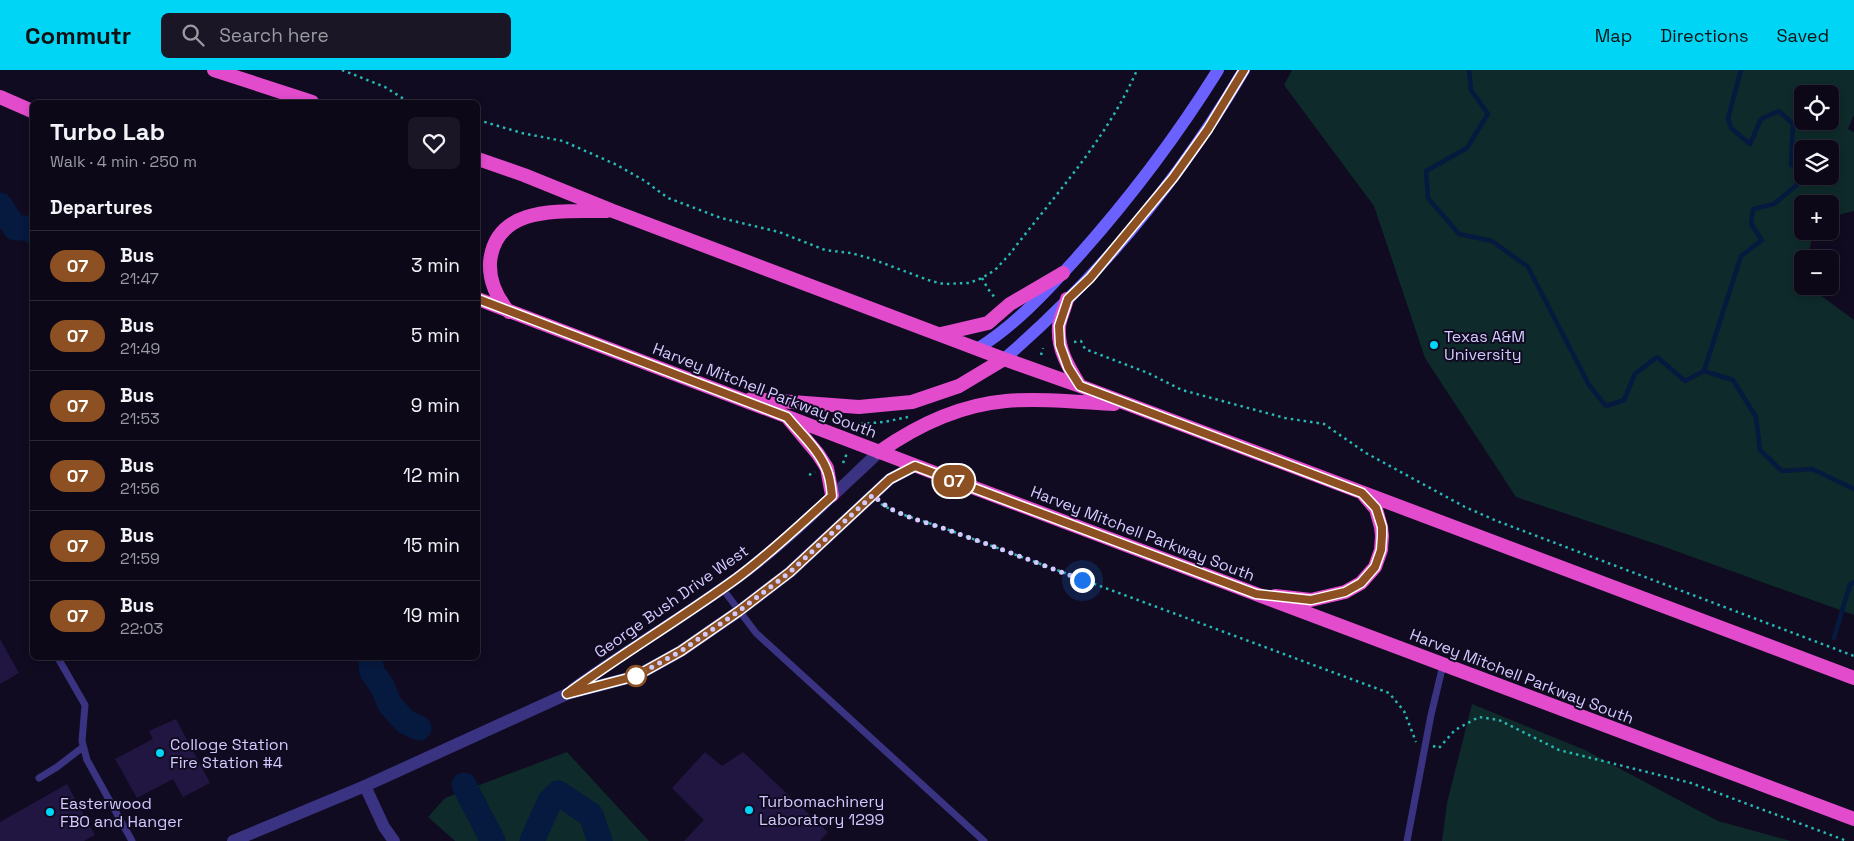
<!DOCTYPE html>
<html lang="en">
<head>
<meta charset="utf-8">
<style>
  :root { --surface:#0c0818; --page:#1a1625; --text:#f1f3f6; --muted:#9a9aa2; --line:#2c2937; --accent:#00d5f5 }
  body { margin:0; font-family:"Space Grotesk",sans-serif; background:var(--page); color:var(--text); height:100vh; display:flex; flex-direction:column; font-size:19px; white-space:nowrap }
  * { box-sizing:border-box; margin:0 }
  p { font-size:16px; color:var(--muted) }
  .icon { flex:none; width:28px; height:28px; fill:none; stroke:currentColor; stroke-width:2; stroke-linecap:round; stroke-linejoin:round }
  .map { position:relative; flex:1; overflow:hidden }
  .details { position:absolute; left:30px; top:30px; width:450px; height:560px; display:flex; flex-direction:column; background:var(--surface); border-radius:8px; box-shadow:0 2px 8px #0003,0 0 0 1px var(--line) }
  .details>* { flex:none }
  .badge { padding:0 10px; border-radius:16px; font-size:18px; line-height:32px }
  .tools { position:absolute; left:1794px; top:15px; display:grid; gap:10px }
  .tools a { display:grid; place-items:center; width:45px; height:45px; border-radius:8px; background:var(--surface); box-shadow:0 2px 8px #0003,0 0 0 1px var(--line); font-size:25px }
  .you { position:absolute; width:25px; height:25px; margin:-12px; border:4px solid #fff; border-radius:50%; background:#1a73e8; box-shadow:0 0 0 8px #1a73e833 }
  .map>.badge { position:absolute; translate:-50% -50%; box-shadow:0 0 0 2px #fff }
  h2 { padding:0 20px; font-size:19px; line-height:45px }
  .round { display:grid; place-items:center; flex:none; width:52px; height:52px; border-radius:8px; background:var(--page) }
  .head { display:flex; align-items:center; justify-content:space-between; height:85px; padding:0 20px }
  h1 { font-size:24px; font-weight:800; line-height:38px }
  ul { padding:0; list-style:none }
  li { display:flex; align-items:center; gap:15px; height:70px; padding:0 20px; border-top:1px solid var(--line) }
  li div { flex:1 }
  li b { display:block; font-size:19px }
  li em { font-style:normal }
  li .badge { min-width:55px; font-weight:700; text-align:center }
  header { display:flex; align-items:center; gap:30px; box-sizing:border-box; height:70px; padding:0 25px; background:var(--accent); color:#111 }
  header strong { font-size:24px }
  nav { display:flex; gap:28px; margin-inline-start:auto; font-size:18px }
  .search { width:350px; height:45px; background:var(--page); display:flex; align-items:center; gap:12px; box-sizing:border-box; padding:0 18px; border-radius:8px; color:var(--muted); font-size:19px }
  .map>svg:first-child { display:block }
</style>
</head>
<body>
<header>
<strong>Commutr</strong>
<div class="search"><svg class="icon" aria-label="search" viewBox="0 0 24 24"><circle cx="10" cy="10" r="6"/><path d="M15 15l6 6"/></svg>Search here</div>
<nav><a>Map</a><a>Directions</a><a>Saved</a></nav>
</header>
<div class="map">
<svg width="1854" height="771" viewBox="0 0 1854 771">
  <rect width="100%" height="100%" fill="#100b20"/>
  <!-- green -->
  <path fill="#0e2a2a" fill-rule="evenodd" d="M1292,0H1854V45L1848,59L1854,62V141L1830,147V134H1802V161H1813L1808,189H1802V216H1808L1854,250V545L1662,476L1516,427L1425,288L1374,136L1284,15ZM1802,24H1830V51H1802ZM1802,79H1830V106H1802Z
    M1472,634L1585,680L1718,751L1791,771H1442L1447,733Z
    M567,682L649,771H455L428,747L445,728Z"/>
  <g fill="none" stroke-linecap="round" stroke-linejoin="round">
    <!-- stream -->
    <path stroke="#06193e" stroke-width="4.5" d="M1469,0L1471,20L1488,44L1467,78L1426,101L1428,128L1459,164L1492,171L1528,197L1589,315L1606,336L1624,330L1635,304L1657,287L1685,311L1704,301
      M1741,0L1728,48L1731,58L1750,74L1761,49L1779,41L1793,54L1791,95L1801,99L1798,114L1774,134L1753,139L1751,154L1762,170L1741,186L1704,301L1733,310L1756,347L1760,380L1782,401L1812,399L1854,419
      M1834,568L1850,514L1854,512"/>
    <!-- river -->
    <path stroke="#06193e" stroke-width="25" d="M0,135L15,158H29L32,161
      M370,588L372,602L382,616L390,635L406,652L419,658
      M464,715L493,771
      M532,771L550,731L558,723L591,745L600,771"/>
  </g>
  <!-- building -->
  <path fill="#211642" d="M0,569L19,603L0,614Z
    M176,649L210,713L183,727L173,709L137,728L115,689L153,669L149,661Z
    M705,682L722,696L743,682L828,762L820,771H684L704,750L672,718Z
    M67,714L95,765L84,771H0V752Z"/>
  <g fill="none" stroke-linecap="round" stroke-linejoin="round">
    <!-- path -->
    <path stroke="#26b8b3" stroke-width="2.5" stroke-dasharray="2.5 4" stroke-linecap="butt" d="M342,0L385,17L407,31L417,32
      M478,50L522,63L563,71L617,95L645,111L668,128L721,148L779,162L825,180L851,183L869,188L931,211L944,214L969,213L982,208L995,200L1009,185C1054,126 1107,69 1137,0
      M982,208L988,219L996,229
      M1074,272L1081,271L1085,279L1148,303L1182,320L1285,348L1324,354L1366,383L1465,437L1497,451L1854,586
      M1041,285L1043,278
      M857,359L860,354L884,352L908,347
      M843,393L847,383
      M809,405L815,402
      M881,434L895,442L938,456L1389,623L1404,641L1416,672
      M1433,676L1439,678L1455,660L1479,647L1499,650L1559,680L1691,713L1847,771"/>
    <!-- service -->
    <path stroke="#393382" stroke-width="7" d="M722,518L756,563L984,771
      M58,588L85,635L82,671L87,690L132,771
      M39,708L57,697L83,677
      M1407,771L1431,645L1443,595"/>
    <!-- minor -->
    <path stroke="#393382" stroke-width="12" d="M233,771L365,716L384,757L394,771"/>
    <!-- tertiary -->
    <path stroke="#393382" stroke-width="12" d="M573,619C627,580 683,547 737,508C787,471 833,425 879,382
      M365,716L567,624L636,606L681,581L739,541L790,502L890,409L915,396"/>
    <!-- secondary -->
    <path stroke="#6a61ff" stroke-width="12" d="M977,279C1014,256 1044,224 1073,192C1127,132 1175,69 1218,0
      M1004,289C1099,207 1180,109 1244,0"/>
    <!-- trunk -->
    <path stroke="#e24bcc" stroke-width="14" d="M214,0L312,32
      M0,27L32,41
      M478,89L524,105L613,141L1004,289L1080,316L1854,608
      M478,229L956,411L1854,749
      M1067,229C1065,238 1060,248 1059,256C1057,279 1069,298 1080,316
      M509,242C497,228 489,211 490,192C496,133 564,142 607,141
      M941,264L988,253L1010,234L1063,203
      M751,329L859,337L912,332L959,316L1004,289
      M788,348L818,384L827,398L832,425
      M879,382C916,356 960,335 1006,331C1042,328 1078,332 1114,334
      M1275,526L1311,530L1345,522L1361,513L1375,497L1381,480L1382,466L1381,457L1376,439L1364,425"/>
  </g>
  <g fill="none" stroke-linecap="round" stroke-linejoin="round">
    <defs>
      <path id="line" d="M478,229L787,347C800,363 818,379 826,398C830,406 831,416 832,426C801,454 771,483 737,508C682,548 623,583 567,624L636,606L681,581L739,541L790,502L890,409L915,396L1256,524L1311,530L1345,522L1361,513L1375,497L1381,480L1382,466V457L1376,438L1362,423L1080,316L1068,297L1060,275L1059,256L1068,229L1090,208L1173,108L1208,59L1244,0"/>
    </defs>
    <!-- line casing -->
    <use href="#line" stroke="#fff" stroke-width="11"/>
    <!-- line -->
    <use href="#line" stroke="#8d5022" stroke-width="8"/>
    <!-- walk -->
    <path stroke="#d2caff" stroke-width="5" stroke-dasharray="0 9" d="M636,606L681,581L739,541L790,502L873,425C893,446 922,450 948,460C993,476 1038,493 1082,510"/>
  </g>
  <!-- markers -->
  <g fill="#00d5f5" stroke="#100b20" stroke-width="2">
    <circle cx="1434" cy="275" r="5"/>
    <circle cx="160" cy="683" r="5"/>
    <circle cx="749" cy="740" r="5"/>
    <circle cx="50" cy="742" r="5"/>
  </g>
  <circle fill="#fff" stroke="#8d5022" stroke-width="2.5" cx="636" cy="606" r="10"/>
  <g text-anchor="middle" stroke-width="4" stroke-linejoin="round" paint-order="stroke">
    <!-- poi labels -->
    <g font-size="16" fill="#d2caff" stroke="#100b20" text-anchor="start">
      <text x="1444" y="272">Texas A&amp;M<tspan x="1444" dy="18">University</tspan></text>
      <text x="170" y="680">Colloge Station<tspan x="170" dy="18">Fire Station #4</tspan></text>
      <text x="759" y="737">Turbomachinery<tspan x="759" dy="18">Laboratory 1299</tspan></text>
      <text x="60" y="739">Easterwood<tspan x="60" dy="18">FBO and Hanger</tspan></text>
    </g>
    <!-- street labels -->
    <g font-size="16" fill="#d2caff" stroke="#100b20">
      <text transform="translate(765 320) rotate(21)" y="6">Harvey Mitchell Parkway South</text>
      <text transform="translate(1143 463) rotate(21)" y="6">Harvey Mitchell Parkway South</text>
      <text transform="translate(671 531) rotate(-35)" y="6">George Bush Drive West</text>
      <text transform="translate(1522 606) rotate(21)" y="6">Harvey Mitchell Parkway South</text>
    </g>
  </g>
</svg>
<div class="tools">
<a><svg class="icon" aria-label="locate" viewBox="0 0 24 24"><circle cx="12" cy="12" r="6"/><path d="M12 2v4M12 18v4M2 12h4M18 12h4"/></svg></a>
<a><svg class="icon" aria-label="layers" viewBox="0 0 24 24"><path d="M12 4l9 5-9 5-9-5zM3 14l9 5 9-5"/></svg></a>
<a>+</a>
<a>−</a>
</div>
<div class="you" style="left:1082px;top:510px"></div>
<b class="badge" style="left:954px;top:411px;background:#8d5022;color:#fff">07</b>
<section class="details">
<div class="head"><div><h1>Turbo Lab</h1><p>Walk · 4 min · 250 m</p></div><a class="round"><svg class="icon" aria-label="heart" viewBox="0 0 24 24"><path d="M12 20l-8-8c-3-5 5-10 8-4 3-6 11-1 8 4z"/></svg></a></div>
<h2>Departures</h2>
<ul>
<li><span class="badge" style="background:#8d5022;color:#fff">07</span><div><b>Bus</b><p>21:47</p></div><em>3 min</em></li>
<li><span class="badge" style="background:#8d5022;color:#fff">07</span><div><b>Bus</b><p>21:49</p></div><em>5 min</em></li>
<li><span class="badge" style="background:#8d5022;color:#fff">07</span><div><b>Bus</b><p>21:53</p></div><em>9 min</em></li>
<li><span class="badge" style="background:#8d5022;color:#fff">07</span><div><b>Bus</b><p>21:56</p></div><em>12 min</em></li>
<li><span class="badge" style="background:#8d5022;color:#fff">07</span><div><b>Bus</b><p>21:59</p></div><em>15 min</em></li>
<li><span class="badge" style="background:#8d5022;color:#fff">07</span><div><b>Bus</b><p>22:03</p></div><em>19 min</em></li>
</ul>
</section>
</div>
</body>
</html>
